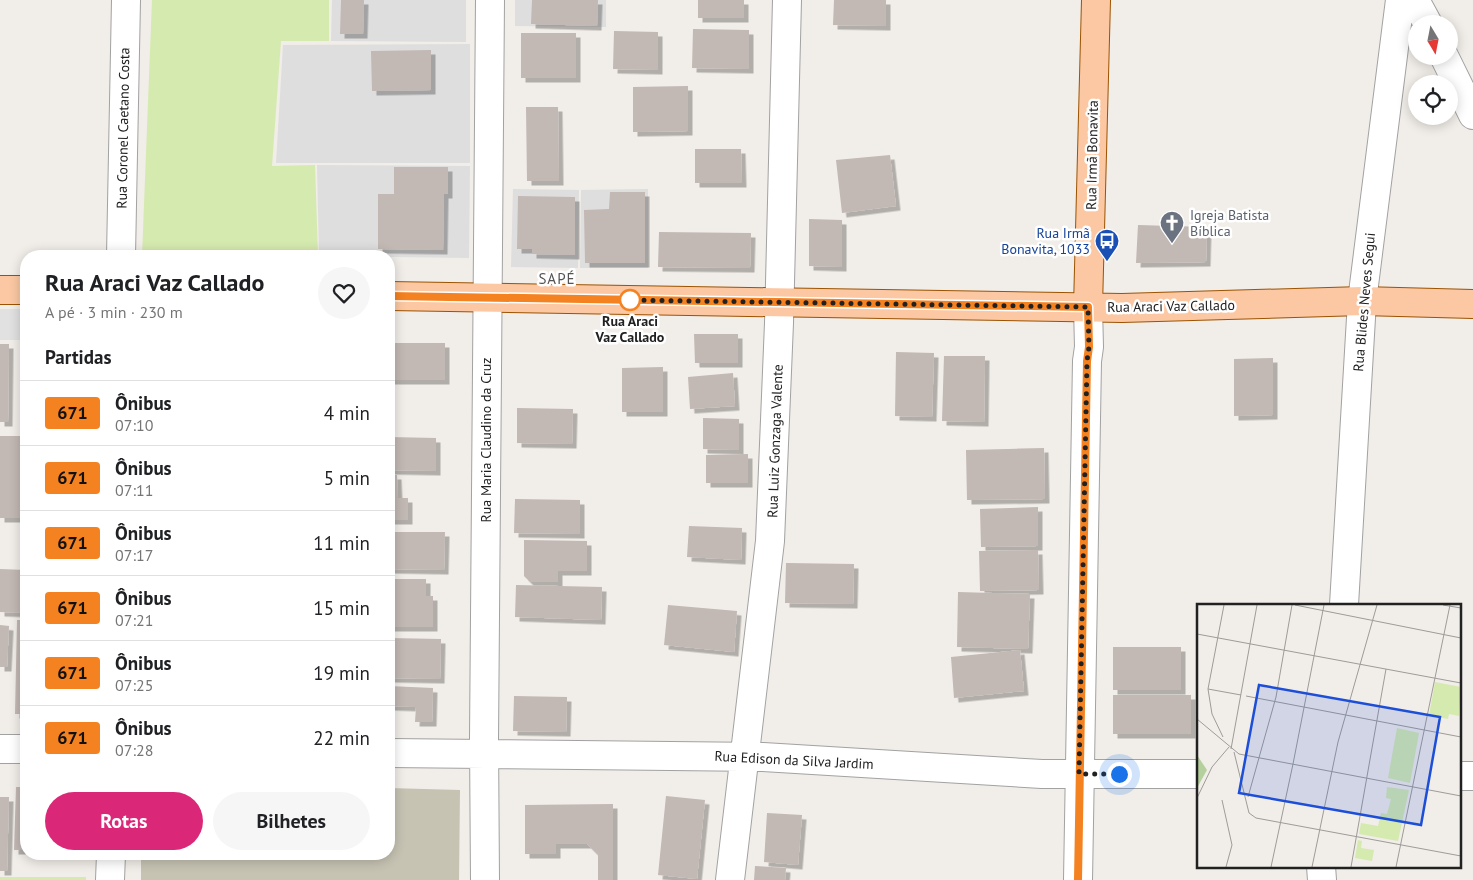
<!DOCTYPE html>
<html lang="pt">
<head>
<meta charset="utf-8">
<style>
  :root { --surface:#fff; --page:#f6f6f6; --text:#202124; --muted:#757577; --line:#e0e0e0; --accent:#db2777 }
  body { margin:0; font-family:"PT Sans",sans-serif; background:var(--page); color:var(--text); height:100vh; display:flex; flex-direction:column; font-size:19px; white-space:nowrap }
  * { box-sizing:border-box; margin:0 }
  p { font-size:16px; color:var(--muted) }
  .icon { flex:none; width:28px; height:28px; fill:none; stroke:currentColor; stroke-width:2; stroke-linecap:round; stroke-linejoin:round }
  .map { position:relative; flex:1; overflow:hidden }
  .details { position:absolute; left:20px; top:250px; width:375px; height:610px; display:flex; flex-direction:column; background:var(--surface); border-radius:20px; box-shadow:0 2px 12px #0003 }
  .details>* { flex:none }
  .badge { padding:0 10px; border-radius:4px; font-size:18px; line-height:32px }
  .needle { width:32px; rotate:170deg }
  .buttons { position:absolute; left:1408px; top:15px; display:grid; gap:10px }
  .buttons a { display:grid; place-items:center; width:50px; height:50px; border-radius:50%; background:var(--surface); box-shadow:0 2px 12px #0003; font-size:25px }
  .you { position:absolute; width:25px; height:25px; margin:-12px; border:4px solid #fff; border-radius:50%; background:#1a73e8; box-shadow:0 0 0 8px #1a73e833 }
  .map>.badge { position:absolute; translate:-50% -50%; box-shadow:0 0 0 2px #fff }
  h2 { padding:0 25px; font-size:19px; line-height:45px }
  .round { display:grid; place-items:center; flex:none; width:52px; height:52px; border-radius:26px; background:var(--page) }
  .summary { display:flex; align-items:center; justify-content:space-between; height:85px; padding:0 25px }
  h1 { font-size:24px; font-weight:800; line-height:38px }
  .cta { display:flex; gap:10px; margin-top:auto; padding:10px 25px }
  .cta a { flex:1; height:58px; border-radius:30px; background:var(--accent); color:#fff; font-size:20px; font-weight:800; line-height:58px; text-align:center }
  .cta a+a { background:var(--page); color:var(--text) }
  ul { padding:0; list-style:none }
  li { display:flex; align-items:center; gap:15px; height:65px; padding:0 25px; border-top:1px solid var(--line) }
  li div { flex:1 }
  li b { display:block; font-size:19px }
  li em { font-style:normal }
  li .badge { min-width:55px; font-weight:700; text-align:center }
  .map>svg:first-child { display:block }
</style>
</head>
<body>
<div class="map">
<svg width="1473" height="880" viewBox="0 0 1473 880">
  <defs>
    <filter id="shadow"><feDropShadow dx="4.5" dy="4.5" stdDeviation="0" flood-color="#0004"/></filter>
  </defs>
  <rect width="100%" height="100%" fill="#f1ede8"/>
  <!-- residential -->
  <path fill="#dfdede" d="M332,0H466V42L331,41Z
    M515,0H606V27L515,26Z
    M470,44V163H276L283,45Z
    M317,165L470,166L469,258L319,256Z
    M513,189L579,190L578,268L511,267Z
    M648,189V268H580L581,190Z"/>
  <!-- construction -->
  <path fill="#c6c3b3" d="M389,788L460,790L459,880H141V854H389Z"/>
  <!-- grass -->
  <path fill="#d5eaaf" d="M152,0H329V41H281L272,166L315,165L318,256H142Z
    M0,877H86V880H0Z"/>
  <!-- parking -->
  <path fill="#e1e1e1" d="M0,309H26V340H0Z"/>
  <!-- building -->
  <path fill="#c2b8b4" filter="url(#shadow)" d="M341,0H364L363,34H340Z
    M532,0H598L597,26L531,24Z
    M698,0H744V18H698Z
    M834,0H886V26L833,25Z
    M693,29L749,30V69L692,68Z
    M614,31L658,32V70L613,69Z
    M521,33H576V78H521Z
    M431,50V90L372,91L371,51Z
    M688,86V131L633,132V87Z
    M526,107H558L559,181H527Z
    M695,149H741L742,183H695Z
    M890,155L896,206L842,213L836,160Z
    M394,167H448V194H444L443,250L378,249V194H394Z
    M610,192H645V263H585L584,210L609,209Z
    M518,196L575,197V255L532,254V249H517Z
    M809,219L842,220V267L809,266Z
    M1138,225L1207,227L1206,262L1136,263Z
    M659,232L751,233L750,268L658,267Z
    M694,334H738V363H695Z
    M390,343H445V380H389Z
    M0,344H9L8,422H0Z
    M896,352L934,353L932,417L895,416Z
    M944,356H985L984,422L942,421Z
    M1273,358V415L1234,416V359Z
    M663,367V412H622V368Z
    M733,373L735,406L690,409L688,377Z
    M517,408L573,409L572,444L517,443Z
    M703,418L739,419V450L703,449Z
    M0,436H26V518H0Z
    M389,437L436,438V471L389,470Z
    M1044,448L1045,499L967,500L966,450Z
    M748,454V483H706V455Z
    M389,475H397L398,498H408V520H389Z
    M515,499L580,500V534L514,533Z
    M1038,507V546L981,547L980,509Z
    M23,525H26V566H23Z
    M689,526L742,528L741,560L687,557Z
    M389,532H445L444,570L389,569Z
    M524,540L587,541V571H558V582H530L524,576Z
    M1038,550L1039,590L980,591L979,551Z
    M786,563L854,564L853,604L785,603Z
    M0,569L26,570V613L0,612Z
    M390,579H426V596H433V627H390Z
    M516,585L602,587L601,620L515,617Z
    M958,592L1030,594L1028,649L957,647Z
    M668,605L737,611L734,652L664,645Z
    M17,620H26V714H15Z
    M0,625L9,626L7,667H0Z
    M389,638L441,639L440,679L389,678Z
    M1113,647H1181V690H1113Z
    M1020,650L1024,691L954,698L951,657Z
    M389,686L433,688L432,722H415L416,707L389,706Z
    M1113,695H1191V734H1113Z
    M514,696L567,697L566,732L513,731Z
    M16,787H26V850H14Z
    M666,796L705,800L697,879L658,875Z
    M0,797H9L7,871H0Z
    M613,804V880H598V855L587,844H556V854H525V805Z
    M767,813L802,815L798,865L764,862Z
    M755,866L786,868L785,880H754Z"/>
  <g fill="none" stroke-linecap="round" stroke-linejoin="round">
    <defs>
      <path id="minor" d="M1415,0L1428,24
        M1444,56L1473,115
        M121,256L126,0
        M1344,605L1362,301L1400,0
        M0,749H26
        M389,753L763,757L1042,774H1198
        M1459,776H1473
        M1321,866L1322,880
        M110,880L111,854
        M485,880L484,740L490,0
        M730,880L770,541L779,323L787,0
        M1078,880L1087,361L1089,347L1088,307"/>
      <path id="major" d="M0,290H26
        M389,296L1122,308L1362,301L1473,304
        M1088,307L1096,0"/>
    </defs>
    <!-- minor casing -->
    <use href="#minor" stroke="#a2a2a2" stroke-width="30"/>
    <!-- major casing -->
    <use href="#major" stroke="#9c5302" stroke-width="30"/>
    <!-- minor -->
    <use href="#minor" stroke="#fff" stroke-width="28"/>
    <!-- major -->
    <use href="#major" stroke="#fbc8a3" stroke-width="28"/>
  </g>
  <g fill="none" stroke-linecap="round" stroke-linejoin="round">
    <defs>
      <path id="line" d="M389,296L1088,307L1089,347L1087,361L1078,880"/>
    </defs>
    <!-- line casing -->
    <use href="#line" stroke="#fff" stroke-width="11"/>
    <!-- line -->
    <use href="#line" stroke="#f58220" stroke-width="8"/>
    <!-- walk -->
    <path stroke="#212121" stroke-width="5" stroke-dasharray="0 9" d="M630,300H628L1088,307L1089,347L1087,361L1079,774H1119"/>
  </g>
  <!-- icons -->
  <defs>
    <symbol id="church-pin" viewBox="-11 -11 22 30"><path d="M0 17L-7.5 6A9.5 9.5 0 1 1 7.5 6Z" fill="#6b7280" stroke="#fff"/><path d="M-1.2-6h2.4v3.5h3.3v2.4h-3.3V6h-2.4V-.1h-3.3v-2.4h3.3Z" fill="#fff"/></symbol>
    <symbol id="bus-pin" viewBox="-11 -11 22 30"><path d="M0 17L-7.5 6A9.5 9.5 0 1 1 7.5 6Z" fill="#1a4fb4" stroke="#fff"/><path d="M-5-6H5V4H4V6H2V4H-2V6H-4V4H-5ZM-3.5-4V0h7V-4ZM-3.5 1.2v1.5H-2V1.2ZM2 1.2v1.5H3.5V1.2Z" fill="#fff"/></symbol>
  </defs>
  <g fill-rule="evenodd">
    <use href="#church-pin" x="1158" y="209" width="28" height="38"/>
    <use href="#bus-pin" x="1093" y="227" width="28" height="38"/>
  </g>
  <!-- markers -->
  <circle fill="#fff" stroke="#f58220" stroke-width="2.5" cx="630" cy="300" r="10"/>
  <g text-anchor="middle" stroke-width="5" stroke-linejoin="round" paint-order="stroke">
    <!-- street labels -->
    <g font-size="14" fill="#212121" stroke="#fff">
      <text transform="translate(123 128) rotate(-89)" y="5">Rua Coronel Caetano Costa</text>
      <text transform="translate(1092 155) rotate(-89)" y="5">Rua Irmã Bonavita</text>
      <text transform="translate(1364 302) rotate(-85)" y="5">Rua Blides Neves Segui</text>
      <text transform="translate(1171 306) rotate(-1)" y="5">Rua Araci Vaz Callado</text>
      <text transform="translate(486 440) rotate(-90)" y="5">Rua Maria Claudino da Cruz</text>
      <text transform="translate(775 441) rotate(-88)" y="5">Rua Luiz Gonzaga Valente</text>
      <text transform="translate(794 760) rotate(3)" y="5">Rua Edison da Silva Jardim</text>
    </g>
    <!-- worship labels -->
    <g font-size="14" fill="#5b616d" stroke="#fff" text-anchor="start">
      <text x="1190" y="220">Igreja Batista<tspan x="1190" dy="16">Bíblica</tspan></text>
    </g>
    <!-- transit labels -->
    <g font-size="14" fill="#164399" stroke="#fff" text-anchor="end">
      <text x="1090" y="238">Rua Irmã<tspan x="1090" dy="16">Bonavita, 1033</tspan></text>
    </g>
    <!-- stop labels -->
    <g font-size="14" font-weight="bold" fill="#212121" stroke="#fff">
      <text x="630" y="326">Rua Araci<tspan x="630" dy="16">Vaz Callado</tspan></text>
    </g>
    <!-- neighbourhood labels -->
    <g font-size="15" letter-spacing="1" fill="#545454" stroke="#fff">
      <text x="557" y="284">SAPÉ</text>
    </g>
  </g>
  <!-- overview -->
  <g transform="translate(1197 604)">
    <rect width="264" height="264" fill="#f1ede8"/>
    <path d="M238,78L264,83L262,112L252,110L251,115L232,111ZM200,124L222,129L213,179L191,174ZM190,183L212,186L201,237L162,230L164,219L181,222L184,209L190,210L194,195L189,194ZM161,236L165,237L164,244L177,246L175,257L158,254Z" fill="#d5eaaf"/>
    <path d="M0,151L10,166L0,184Z" fill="#b4d09d"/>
    <path fill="none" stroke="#9e9b98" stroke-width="1" d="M98,1L264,34M246,1L264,4M0,30L264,79M11,85L44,91M49,92L264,133M0,115L42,150L264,192M26,133L15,110L11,85L27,1M34,145L60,1M37,148L52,209L59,214L264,252M96,160L127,1M51,193L79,93L95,1M0,194L15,163L32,143M25,196L35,241L29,263M74,263L96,160M115,263L141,138L180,1M154,263L189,65M199,263L253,1"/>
    <path fill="#1d4ed8" fill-opacity="0.15" stroke="#1d4ed8" stroke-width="2.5" d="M62,81L243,113L224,221L42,189Z"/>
    <rect width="264" height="264" fill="none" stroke="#212121" stroke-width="2.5"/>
  </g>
</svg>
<div class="buttons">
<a><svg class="needle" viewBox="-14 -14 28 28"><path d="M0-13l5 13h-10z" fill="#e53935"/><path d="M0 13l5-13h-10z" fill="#757577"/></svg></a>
<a><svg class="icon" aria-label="locate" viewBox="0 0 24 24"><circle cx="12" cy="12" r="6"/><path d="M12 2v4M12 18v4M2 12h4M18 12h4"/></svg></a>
</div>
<div class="you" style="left:1119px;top:774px"></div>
<section class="details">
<div class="summary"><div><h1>Rua Araci Vaz Callado</h1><p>A pé · 3 min · 230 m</p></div><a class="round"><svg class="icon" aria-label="heart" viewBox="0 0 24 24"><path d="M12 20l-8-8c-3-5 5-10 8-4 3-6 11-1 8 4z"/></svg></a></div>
<h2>Partidas</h2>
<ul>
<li><span class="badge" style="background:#f58220;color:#111">671</span><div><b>Ônibus</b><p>07:10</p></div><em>4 min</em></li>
<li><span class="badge" style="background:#f58220;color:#111">671</span><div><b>Ônibus</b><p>07:11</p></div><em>5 min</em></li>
<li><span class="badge" style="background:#f58220;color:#111">671</span><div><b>Ônibus</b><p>07:17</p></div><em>11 min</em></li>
<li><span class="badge" style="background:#f58220;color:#111">671</span><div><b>Ônibus</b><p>07:21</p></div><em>15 min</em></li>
<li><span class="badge" style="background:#f58220;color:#111">671</span><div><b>Ônibus</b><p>07:25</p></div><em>19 min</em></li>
<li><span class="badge" style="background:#f58220;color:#111">671</span><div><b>Ônibus</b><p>07:28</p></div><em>22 min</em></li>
</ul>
<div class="cta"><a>Rotas</a><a>Bilhetes</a></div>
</section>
</div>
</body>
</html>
